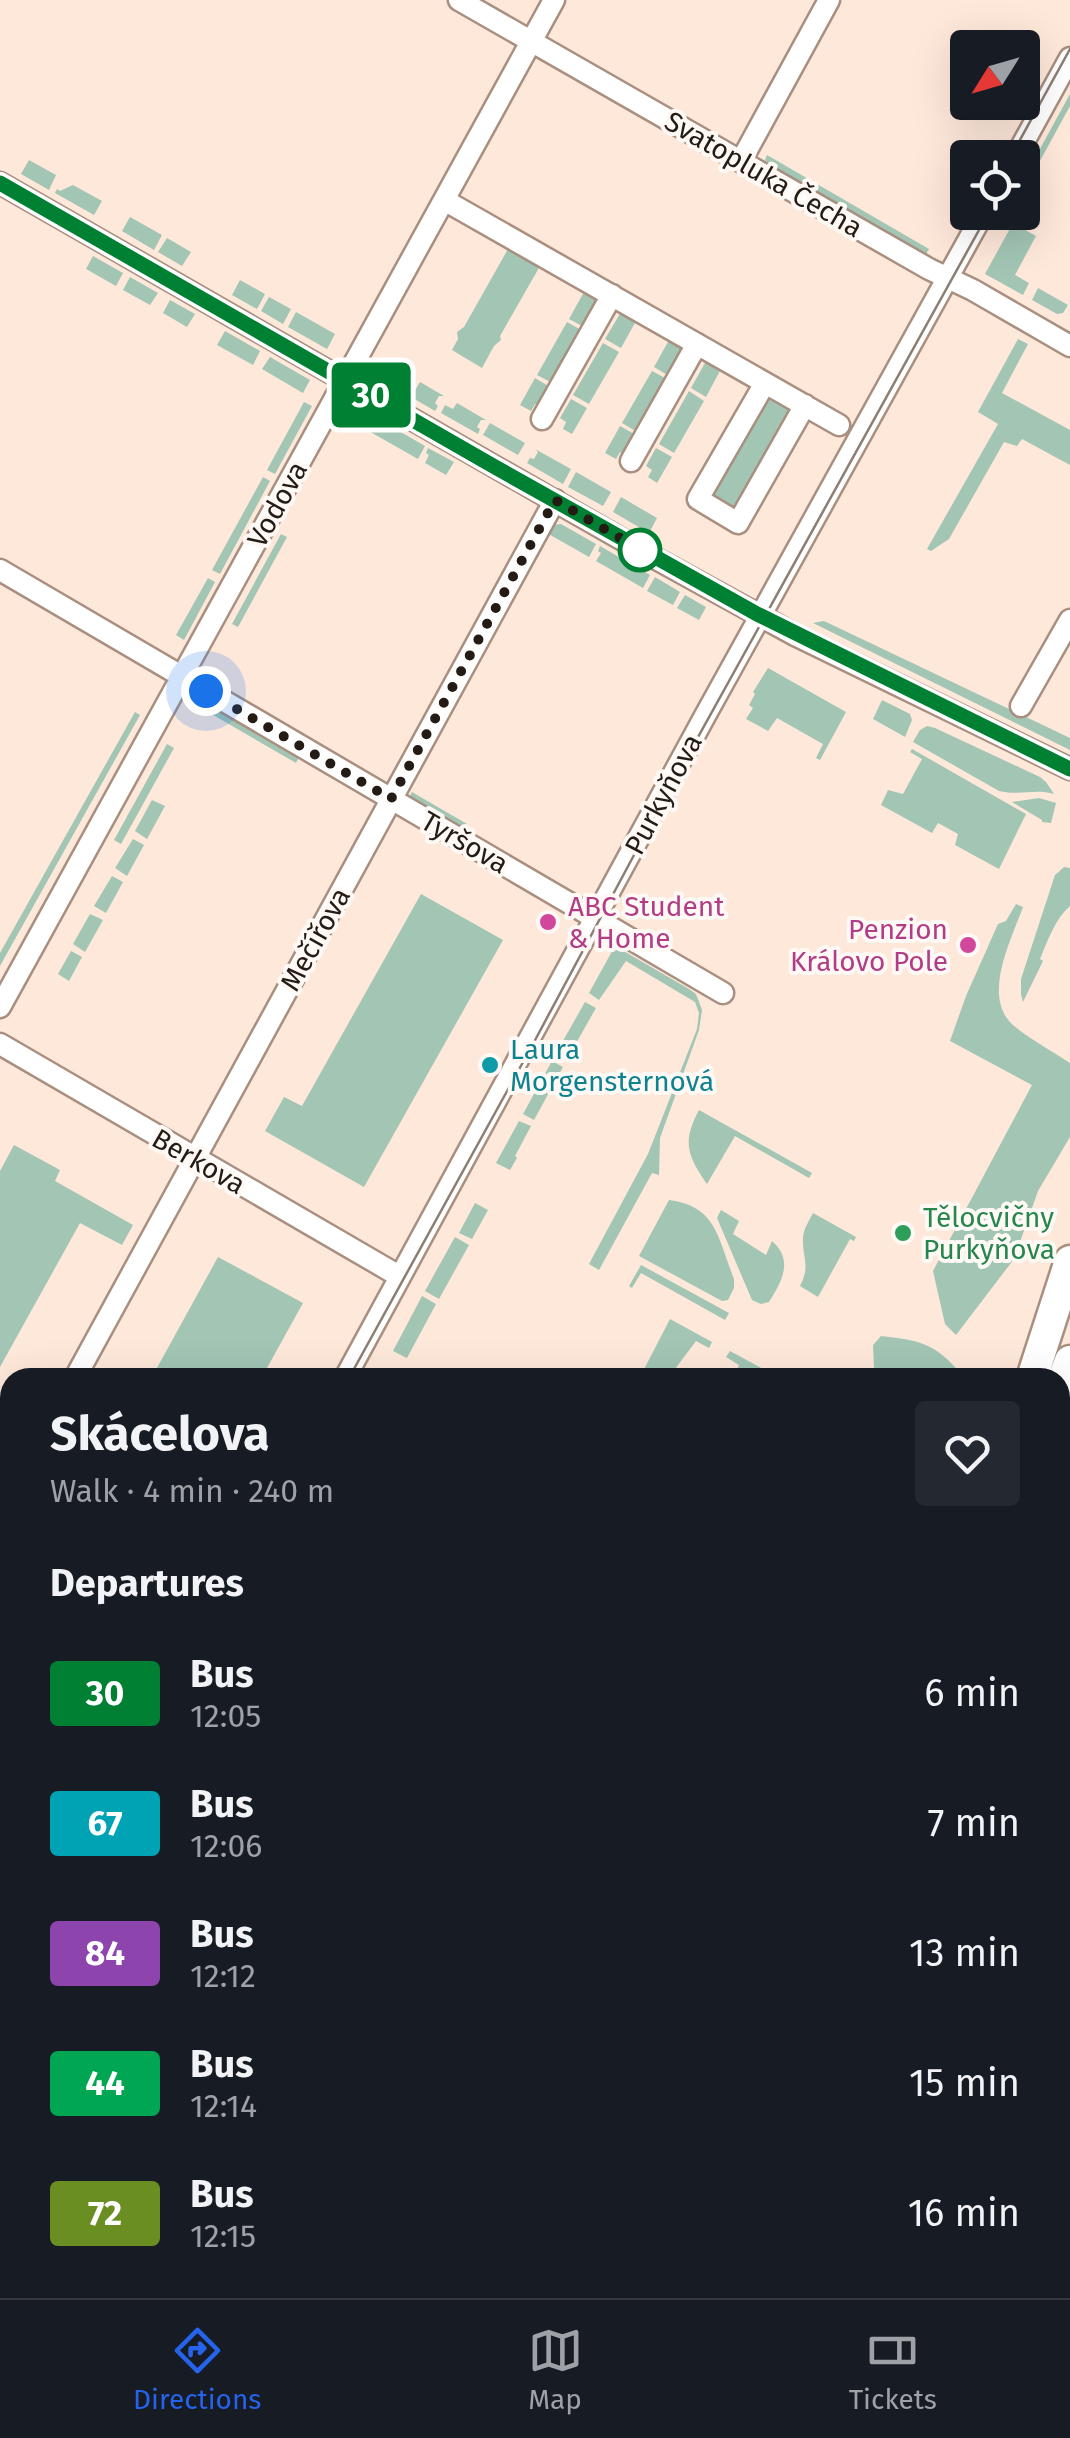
<!DOCTYPE html>
<html lang="en">
<head>
<meta charset="utf-8">
<style>
  :root { --surface:#171b24; --page:#242831; --text:#f1f3f6; --muted:#9ea1a6; --line:#363941; --accent:#2563eb }
  body { margin:0; font-family:"Fira Sans",sans-serif; background:var(--page); color:var(--text); height:100vh; display:flex; flex-direction:column; font-size:38px; white-space:nowrap }
  * { box-sizing:border-box; margin:0 }
  p { font-size:32px; color:var(--muted) }
  .icon { flex:none; width:55px; height:55px; fill:none; stroke:currentColor; stroke-width:2; stroke-linecap:round; stroke-linejoin:round }
  .map { position:relative; flex:1; overflow:hidden }
  .panel { position:absolute; left:0px; top:1368px; width:1070px; height:932px; display:flex; flex-direction:column; background:var(--surface); border-radius:30px 30px 0 0; box-shadow:0 10px 40px #0002 }
  .panel>* { flex:none }
  .badge { padding:0 20px; border-radius:8px; font-size:35px; line-height:65px }
  .needle { width:65px; rotate:233deg }
  .controls { position:absolute; left:950px; top:30px; display:grid; gap:20px }
  .controls a { display:grid; place-items:center; width:90px; height:90px; border-radius:10px; background:var(--surface); box-shadow:0 10px 40px #0002; font-size:50px }
  .you { position:absolute; width:50px; height:50px; margin:-25px; border:8px solid #fff; border-radius:50%; background:#1a73e8; box-shadow:0 0 0 15px #1a73e833 }
  .map>.badge { position:absolute; translate:-50% -50%; box-shadow:0 0 0 5px #fff }
  h2 { padding:0 50px; font-size:38px; line-height:90px }
  .round { display:grid; place-items:center; flex:none; width:105px; height:105px; border-radius:10px; background:var(--page) }
  .head { display:flex; align-items:center; justify-content:space-between; height:170px; padding:0 50px }
  h1 { font-size:48px; font-weight:700; line-height:75px }
  ul { padding:0; list-style:none }
  li { display:flex; align-items:center; gap:30px; height:130px; padding:0 50px }
  li div { flex:1 }
  li b { display:block; font-size:38px }
  li em { font-style:normal }
  li .badge { min-width:110px; font-weight:700; text-align:center }
  .tab-bar { display:flex; justify-content:space-around; align-items:center; height:140px; border-top:2px solid var(--line); background:var(--surface); font-size:28px; color:var(--muted) }
  .tab-bar a { display:grid; justify-items:center; gap:5px }
  .tab-bar .on { color:var(--accent) }
  .map>svg:first-child { display:block }
</style>
</head>
<body>
<div class="map">
<svg width="1070" height="2298" viewBox="0 0 1070 2298">
  <rect width="100%" height="100%" fill="#fee8da"/>
  <!-- green -->
  <path fill="#a2c5b4" d="M1070,94V106L1023,192V180Z
    M767,155L929,249L925,256L779,173L765,160Z
    M29,160L56,175L49,190L21,174Z
    M73,185L102,201L94,215L55,193L57,189L60,191Z
    M130,217L162,235L154,250L122,231Z
    M1013,223L1036,236L1015,275L1029,283L1023,295L985,274Z
    M167,238L191,252L182,266L158,252Z
    M508,249L540,266L500,336L501,340L494,346L482,368L452,350L458,339L457,332L464,327Z
    M93,256L123,273L116,286L86,269Z
    M130,277L158,293L150,305L123,290Z
    M240,280L265,294L257,309L232,295Z
    M1038,288L1068,305L1063,313L1057,314L1032,300Z
    M584,292L599,300L584,327L569,319Z
    M269,297L291,309L283,324L261,311Z
    M170,300L195,314L187,327L163,313Z
    M296,312L335,334L327,349L288,327Z
    M621,312L636,321L621,348L605,339Z
    M567,322L583,331L552,383L537,375Z
    M225,331L260,351L253,365L217,345Z
    M1018,339L1028,344L1002,393L1070,430V465L1022,439L1017,446L1004,442L949,539L931,551L927,549L998,424L978,412Z
    M669,340L685,349L669,376L654,367Z
    M603,343L619,352L589,404L573,395Z
    M270,357L310,380L303,393L262,369Z
    M706,361L721,369L706,397L691,388Z
    M391,368L414,382L407,394L383,381L391,373Z
    M652,371L667,379L637,432L622,423Z
    M535,378L550,387L539,406L535,404L531,411L520,405Z
    M420,382L444,396H439L435,403L438,406L435,411L411,397Z
    M689,391L704,401L674,453L659,444Z
    M766,395L793,411L737,513L708,497Z
    M571,399L587,408L572,434L563,429L566,422L560,418Z
    M304,402L312,406L275,474L267,470Z
    M457,403L486,420H481L477,427L480,429L478,434L441,413L445,405L453,409Z
    M366,412L425,446L418,459L358,425Z
    M490,423L525,443L518,455L483,435Z
    M620,426L636,435L625,455L620,452L616,459L605,453Z
    M428,448L454,462L446,475L425,463L429,455L426,453Z
    M656,448L672,457L657,483L648,477L652,470L646,466Z
    M535,449L571,469L563,484L527,463L530,458L534,459L538,452Z
    M576,472L611,492L603,506L568,487Z
    M263,477L270,481L220,574L212,570Z
    M621,497L657,518L649,533L613,512Z
    M561,524L596,544L589,557L545,532L552,525Z
    M281,534L287,537L238,627L232,624Z
    M600,546L650,575L643,588L596,561L601,553L598,551Z
    M655,577L680,592L673,605L647,591Z
    M208,578L215,582L184,640L176,635Z
    M685,595L706,607L699,620L677,608Z
    M824,621L1070,738V750L813,623Z
    M768,668L846,712L820,760L816,758L823,744L777,718L768,731L746,719L753,708L749,705L755,694L753,692Z
    M205,700L300,755L296,763L201,708Z
    M882,700L910,714L912,720L905,737L873,719Z
    M135,712L140,715L0,966V953Z
    M927,726L935,728L1040,777L1046,782L1054,794C1036,788 1018,796 999,791L913,742L920,730Z
    M167,744L174,748L121,844L114,840Z
    M912,749L1026,814L999,869L955,845L958,834L938,823L932,833L881,805L888,790L903,794L922,759L910,752Z
    M412,792L467,824L464,831L408,799Z
    M1039,798L1056,803L1051,823L1042,822V820L1012,802Z
    M152,800L165,806L147,839L135,831Z
    M133,839L144,845L127,876L115,868Z
    M1064,867L1070,868V906C1055,919 1048,940 1040,959L1043,961L1023,1002L1021,994V979L1055,875Z
    M112,876L123,882L106,913L94,906Z
    M421,894L503,940L364,1187L265,1131L284,1097L302,1106Z
    M1016,904L1023,907C1012,938 983,993 1010,1022C1021,1034 1055,1053 1070,1063V1137L1038,1191L1014,1259L956,1335L945,1324L933,1271L1032,1085L950,1041L966,996L998,924L1006,921Z
    M90,914L103,920L85,952L73,944Z
    M615,946L689,989L696,994L702,1010L699,1030L660,1138L659,1175L652,1173L599,1270L589,1264L648,1154L697,1029L699,1013L695,1002L626,961L599,1000L589,993Z
    M71,951L82,957L69,981L58,974Z
    M585,1002L596,1008L575,1045L572,1044L563,1060L555,1055Z
    M552,1061L563,1067L534,1120L523,1114Z
    M699,1110L812,1173L809,1178L735,1136L707,1184C687,1155 682,1142 699,1110Z
    M519,1121L531,1126L515,1156L517,1158L510,1170L496,1163Z
    M14,1145L60,1170L55,1181L133,1225L122,1245L80,1223L0,1367V1171Z
    M669,1200C717,1206 718,1239 734,1279V1288L728,1300L722,1301L639,1256Z
    M475,1203L488,1210L472,1239L459,1233Z
    M721,1210L739,1221L733,1234L766,1255L772,1241C794,1260 782,1281 769,1302L761,1304L752,1300L717,1218Z
    M813,1213L856,1237L854,1241L850,1239L818,1297L800,1286C811,1265 802,1258 803,1237C804,1228 809,1221 813,1213Z
    M455,1237L469,1245L439,1299L425,1291Z
    M218,1257L303,1303L262,1377H152Z
    M641,1265L729,1313L725,1320L641,1273L632,1288L629,1286Z
    M422,1296L436,1304L407,1358L393,1351Z
    M670,1319L712,1342L709,1348L696,1341L669,1377H640Z
    M881,1336C916,1340 932,1342 956,1368L951,1378L903,1377L901,1373L874,1368L873,1345Z
    M730,1351L772,1374L770,1377H734L739,1365L726,1357Z
    M1070,1416V1548L1060,1572V1438Z
    M0,1500L10,1506V1823L0,1832Z
    M1067,2252L1070,2253V2298H1055L1064,2281L1060,2278V2265Z"/>
  <g fill="none" stroke-linecap="round" stroke-linejoin="round">
    <defs>
      <path id="minor" d="M459,0L929,269L973,290L1070,346
        M1015,158L1070,58
        M741,161L829,0
        M0,183L642,551L795,635L1070,769
        M444,200L839,425
        M765,383L698,499L738,523L805,405
        M542,419L612,295
        M631,461L697,344
        M0,570L723,993
        M1021,706L1070,620
        M0,1007L554,0
        M0,1044L399,1276
        M75,1378L555,500
        M345,1378L706,714L984,212
        M0,1492L10,1498
        M1060,1779L1070,1738
        M1060,1859L1070,1869
        M0,1890L10,1881
        M1060,2220L1070,2201
        M714,2298L719,2290
        M1019,2298L1024,2290"/>
      <path id="highway" d="M1032,1378L1070,1261
        M1060,1387L1070,1361
        M567,2298L573,2290
        M600,2298L605,2290"/>
    </defs>
    <!-- minor casing -->
    <use href="#minor" stroke="#a98f7f" stroke-width="25"/>
    <!-- highway casing -->
    <use href="#highway" stroke="#a98f7f" stroke-width="35"/>
    <!-- minor -->
    <use href="#minor" stroke="#fff" stroke-width="20"/>
    <!-- highway -->
    <use href="#highway" stroke="#fff" stroke-width="30"/>
    <!-- tram -->
    <path stroke="#8d7e74" stroke-width="2.5" d="M1010,158L1070,49
      M349,1378L533,1044L672,784L989,212
      M0,1897L10,1888"/>
  </g>
  <g fill="none" stroke-linecap="round" stroke-linejoin="round">
    <defs>
      <path id="line" d="M0,183L495,467L757,614L1070,769"/>
    </defs>
    <!-- line casing -->
    <use href="#line" stroke="#fff" stroke-width="22"/>
    <!-- line -->
    <use href="#line" stroke="#008033" stroke-width="15"/>
    <!-- walk -->
    <path stroke="#251b15" stroke-width="10" stroke-dasharray="0 18" d="M206,691L391,799L555,500L642,551L640,550"/>
  </g>
  <!-- markers -->
  <circle fill="#fff" stroke="#008033" stroke-width="5" cx="640" cy="550" r="20"/>
  <g fill="#d1479c" stroke="#fef9f5" stroke-width="4">
    <circle cx="548" cy="922" r="10"/>
    <circle cx="968" cy="945" r="10"/>
  </g>
  <circle fill="#0f9aa8" stroke="#fef9f5" stroke-width="4" cx="490" cy="1065" r="10"/>
  <circle fill="#2e9e5b" stroke="#fef9f5" stroke-width="4" cx="903" cy="1233" r="10"/>
  <g text-anchor="middle" stroke-width="8" stroke-linejoin="round" paint-order="stroke">
    <!-- street labels -->
    <g font-size="28" fill="#251b15" stroke="#fef9f5">
      <text transform="translate(764 174) rotate(30)" y="10">Svatopluka Čecha</text>
      <text transform="translate(277 504) rotate(-61)" y="10">Vodova</text>
      <text transform="translate(663 794) rotate(-62)" y="10">Purkyňova</text>
      <text transform="translate(465 842) rotate(30)" y="10">Tyršova</text>
      <text transform="translate(315 939) rotate(-61)" y="10">Mečířova</text>
      <text transform="translate(199 1161) rotate(30)" y="10">Berkova</text>
    </g>
    <!-- hotel labels -->
    <g font-size="28" fill="#b23c85" stroke="#fef9f5" text-anchor="start">
      <text x="568" y="916">ABC Student<tspan x="568" dy="32">&amp; Home</tspan></text>
      <text x="948" y="939" text-anchor="end">Penzion<tspan x="948" dy="32">Královo Pole</tspan></text>
    </g>
    <!-- culture labels -->
    <g font-size="28" fill="#0d838f" stroke="#fef9f5" text-anchor="start">
      <text x="510" y="1059">Laura<tspan x="510" dy="32">Morgensternová</tspan></text>
    </g>
    <!-- leisure labels -->
    <g font-size="28" fill="#27864d" stroke="#fef9f5" text-anchor="start">
      <text x="923" y="1227">Tělocvičny<tspan x="923" dy="32">Purkyňova</tspan></text>
    </g>
  </g>
</svg>
<div class="controls">
<a><svg class="needle" viewBox="-14 -14 28 28"><path d="M0-13l5 13h-10z" fill="#e53935"/><path d="M0 13l5-13h-10z" fill="#9ea1a6"/></svg></a>
<a><svg class="icon" aria-label="locate" viewBox="0 0 24 24"><circle cx="12" cy="12" r="6"/><path d="M12 2v4M12 18v4M2 12h4M18 12h4"/></svg></a>
</div>
<div class="you" style="left:206px;top:691px"></div>
<b class="badge" style="left:371px;top:395px;background:#008033;color:#fff">30</b>
<section class="panel">
<div class="head"><div><h1>Skácelova</h1><p>Walk · 4 min · 240 m</p></div><a class="round"><svg class="icon" aria-label="heart" viewBox="0 0 24 24"><path d="M12 20l-8-8c-3-5 5-10 8-4 3-6 11-1 8 4z"/></svg></a></div>
<h2>Departures</h2>
<ul>
<li><span class="badge" style="background:#008033;color:#fff">30</span><div><b>Bus</b><p>12:05</p></div><em>6 min</em></li>
<li><span class="badge" style="background:#00a3b4;color:#fff">67</span><div><b>Bus</b><p>12:06</p></div><em>7 min</em></li>
<li><span class="badge" style="background:#8e44ad;color:#fff">84</span><div><b>Bus</b><p>12:12</p></div><em>13 min</em></li>
<li><span class="badge" style="background:#00a651;color:#fff">44</span><div><b>Bus</b><p>12:14</p></div><em>15 min</em></li>
<li><span class="badge" style="background:#6b8e23;color:#fff">72</span><div><b>Bus</b><p>12:15</p></div><em>16 min</em></li>
</ul>
</section>
</div>
<nav class="tab-bar">
<a class="on"><svg class="icon" aria-label="directions" viewBox="0 0 24 24"><path d="M12 3l9 9-9 9-9-9zM9 14v-3h6M13 9l2 2-2 2"/></svg>Directions</a>
<a><svg class="icon" aria-label="map" viewBox="0 0 24 24"><path d="M3 6l6-2 6 2 6-2v14l-6 2-6-2-6 2zM9 4v14M15 6v14"/></svg>Map</a>
<a><svg class="icon" aria-label="tickets" viewBox="0 0 24 24"><path d="M3 7h18v10H3zM15 7v10"/></svg>Tickets</a>
</nav>
</body>
</html>
